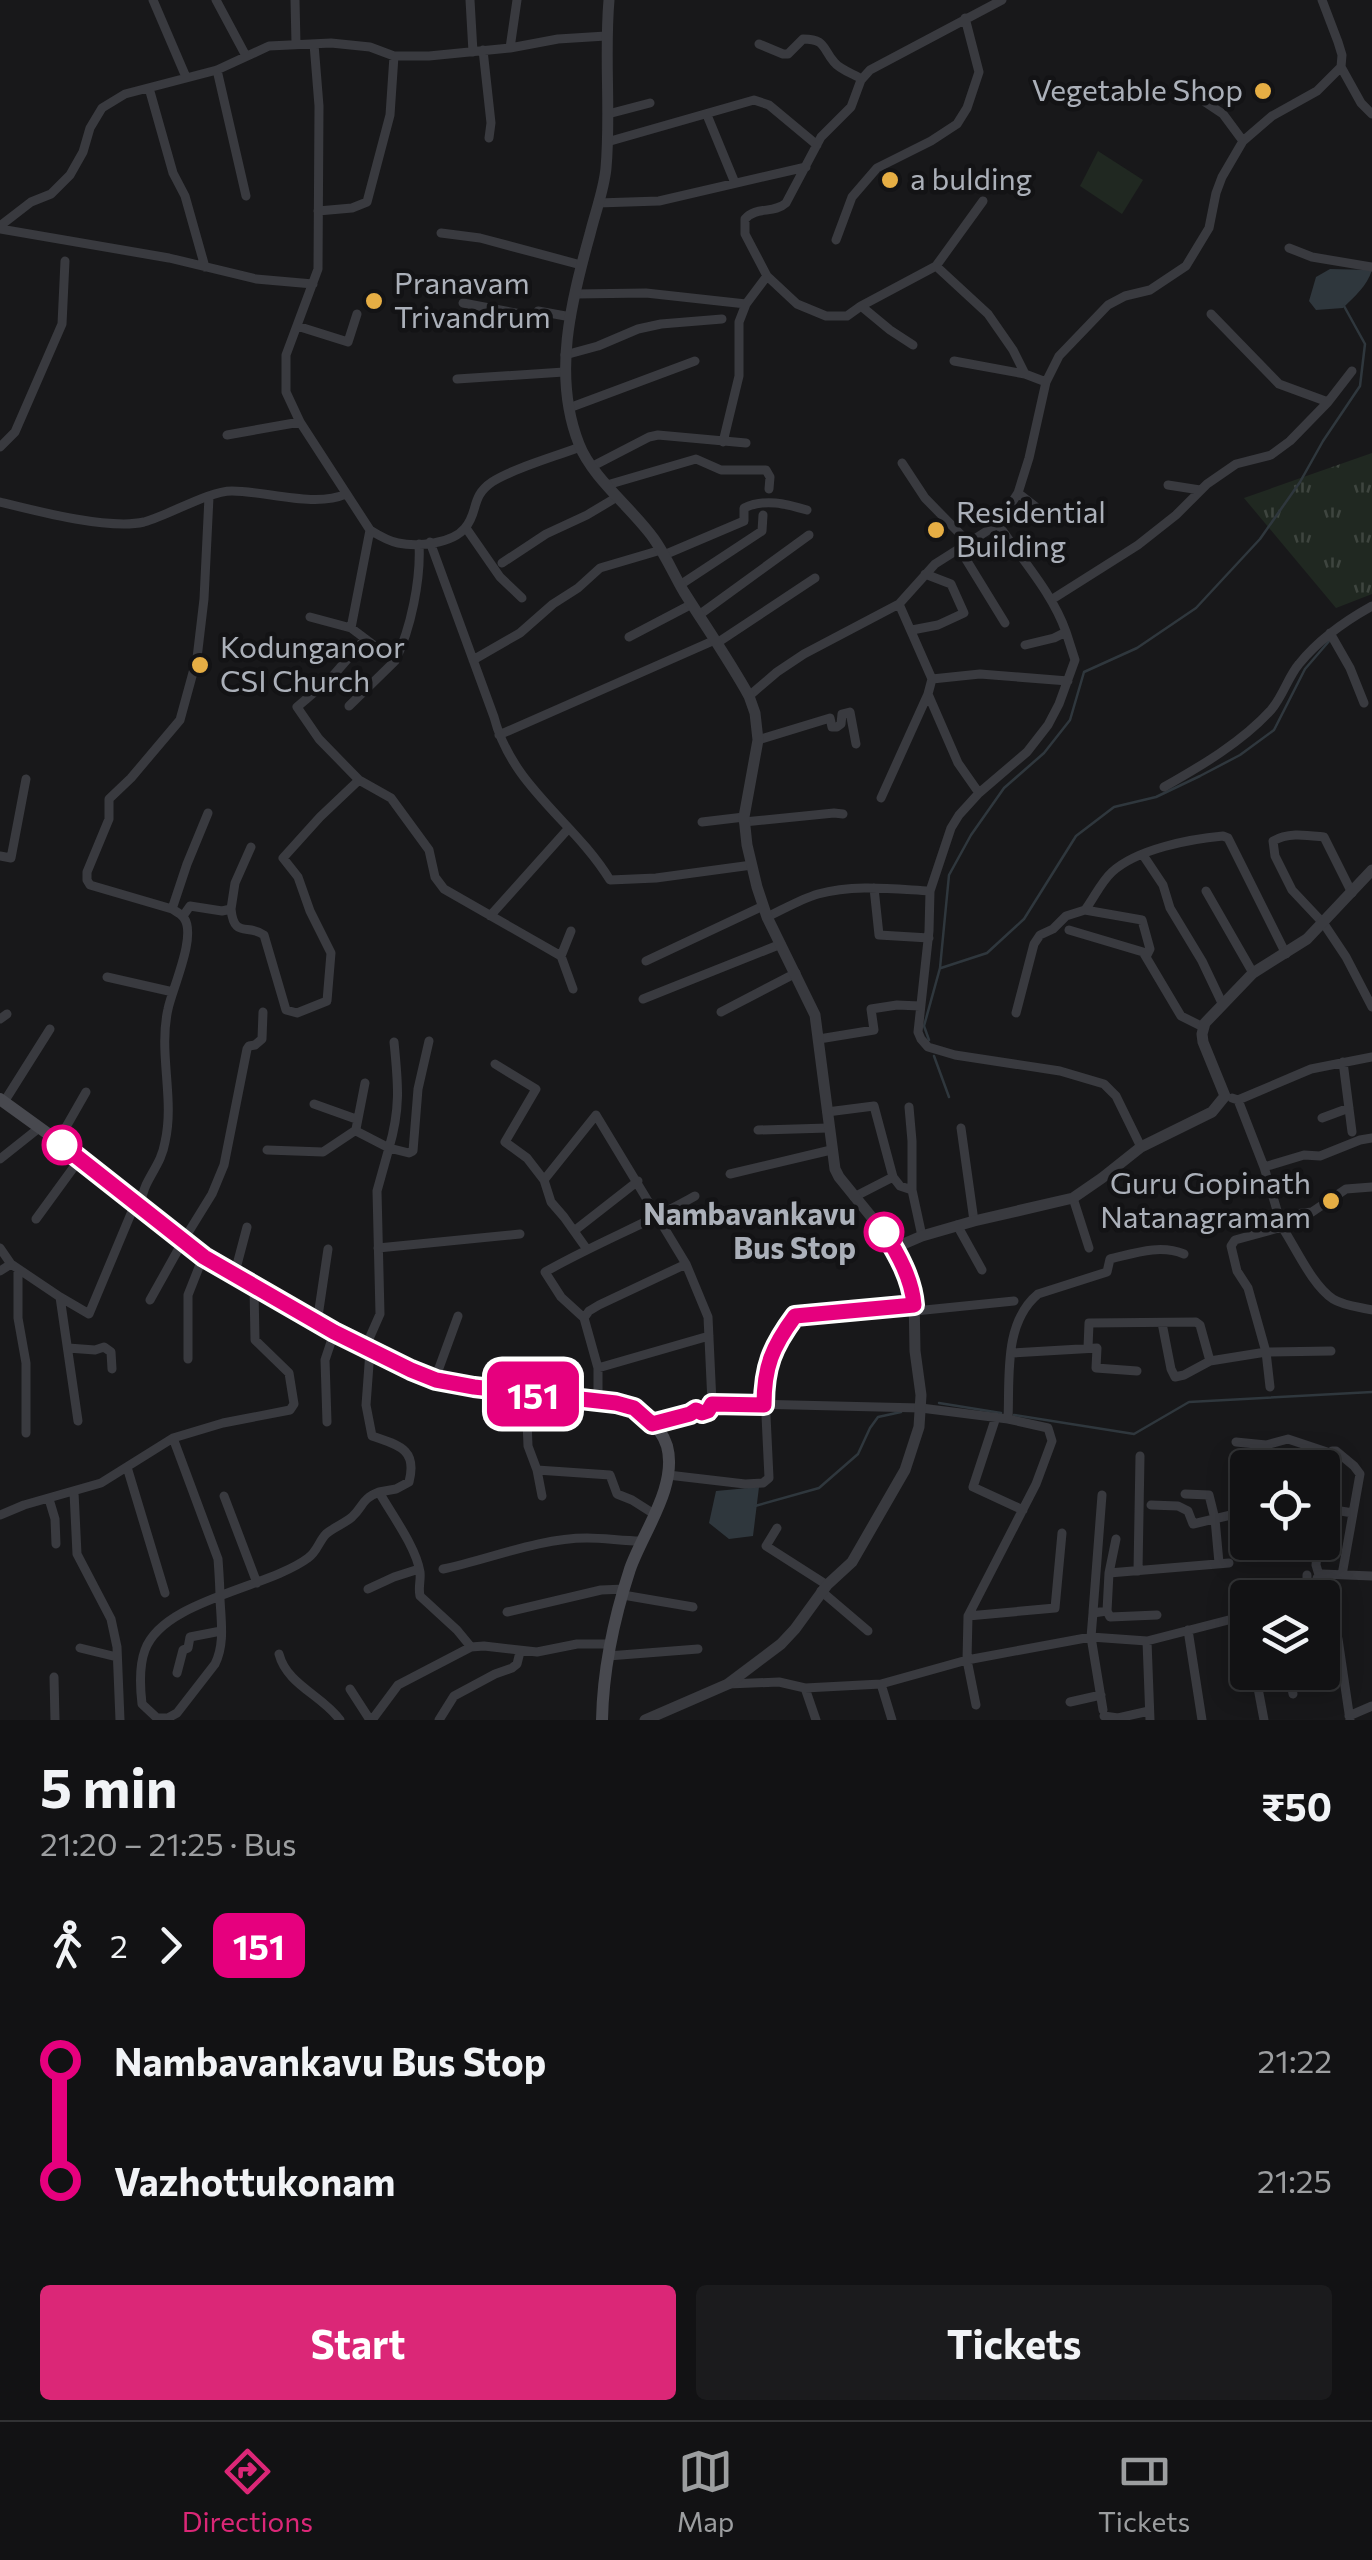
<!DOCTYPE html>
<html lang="en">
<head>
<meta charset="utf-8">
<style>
  :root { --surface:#121214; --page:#1b1b1d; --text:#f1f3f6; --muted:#9c9ea0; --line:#313234; --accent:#db2777 }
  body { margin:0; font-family:Commissioner,sans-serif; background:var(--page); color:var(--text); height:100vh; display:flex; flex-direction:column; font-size:38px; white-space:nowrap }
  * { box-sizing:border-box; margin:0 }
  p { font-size:32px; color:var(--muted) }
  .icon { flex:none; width:55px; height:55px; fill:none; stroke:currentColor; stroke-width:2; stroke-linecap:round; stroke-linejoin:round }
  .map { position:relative; height:1720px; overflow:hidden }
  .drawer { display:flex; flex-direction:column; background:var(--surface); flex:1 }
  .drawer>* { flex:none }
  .badge { padding:0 20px; border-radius:15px; font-size:35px; line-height:65px }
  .buttons { position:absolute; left:1230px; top:1450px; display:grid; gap:20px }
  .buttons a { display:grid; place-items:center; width:110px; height:110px; border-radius:10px; background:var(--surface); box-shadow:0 5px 25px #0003,0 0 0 2px var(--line); font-size:50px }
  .map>.badge { position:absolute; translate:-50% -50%; box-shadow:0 0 0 5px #fff }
  .legs { display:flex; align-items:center; gap:15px; height:110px; padding:0 40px; font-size:32px }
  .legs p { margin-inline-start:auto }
  .summary { display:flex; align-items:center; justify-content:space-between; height:170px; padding:0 40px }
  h1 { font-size:55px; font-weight:700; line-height:75px }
  .action { display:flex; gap:20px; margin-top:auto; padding:20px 40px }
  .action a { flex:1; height:115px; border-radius:10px; background:var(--accent); color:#fff; font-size:40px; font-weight:700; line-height:115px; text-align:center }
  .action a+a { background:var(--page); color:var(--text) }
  ul { padding:0 40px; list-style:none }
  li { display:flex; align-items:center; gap:35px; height:120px; font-size:38px }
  li i { display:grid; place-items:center; width:15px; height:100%; margin:0 12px; background:currentColor }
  li i::after { content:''; width:25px; height:25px; margin:-12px; border:8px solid; border-radius:50%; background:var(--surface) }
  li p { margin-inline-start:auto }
  li:first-child i { background:linear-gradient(#0000 50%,currentColor 0) }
  li:last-child i { background:linear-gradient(currentColor 50%,#0000 0) }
  .menu { display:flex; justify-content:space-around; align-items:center; height:140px; border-top:2px solid var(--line); background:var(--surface); font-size:28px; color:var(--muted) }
  .menu a { display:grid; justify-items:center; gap:5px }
  .menu .current { color:var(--accent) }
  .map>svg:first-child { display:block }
</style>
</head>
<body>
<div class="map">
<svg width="1372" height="1720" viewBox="0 0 1372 1720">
  <defs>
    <pattern id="grass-tufts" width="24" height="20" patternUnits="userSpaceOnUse" patternTransform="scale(2.5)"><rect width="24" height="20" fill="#202821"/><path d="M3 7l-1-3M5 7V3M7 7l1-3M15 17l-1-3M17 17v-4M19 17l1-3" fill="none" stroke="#3e453f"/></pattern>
  </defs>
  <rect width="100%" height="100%" fill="#18181a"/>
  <!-- grass -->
  <path fill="url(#grass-tufts)" d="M1372,453V594L1336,608L1244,498Z"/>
  <!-- green -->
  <path fill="#202821" d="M1098,151L1143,180L1122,214L1080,186Z"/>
  <!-- water -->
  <path fill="#2f373d" d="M1330,269L1372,270C1367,286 1355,296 1343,308L1316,310L1309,301L1316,277Z
    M759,1487L753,1536L729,1539L709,1523L716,1491Z"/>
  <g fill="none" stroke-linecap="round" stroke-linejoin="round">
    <!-- stream -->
    <path stroke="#2f373d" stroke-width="2.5" d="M941,968L987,953L1024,919L1076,836L1114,807L1156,797L1200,776L1240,755L1274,730L1305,669L1330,640
      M929,1040L924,1026L940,968L949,875L971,835L1004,788L1044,753L1070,720L1084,672L1137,648L1196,608L1260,539L1300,482L1323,441L1360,386L1365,344L1344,306
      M934,1056L949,1097
      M939,1403L1001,1413
      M1014,1415L1134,1434L1189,1402L1372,1392
      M755,1506L819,1488L858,1454L870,1428L878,1417L901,1412"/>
    <!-- minor -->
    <path stroke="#393a3f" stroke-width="9" d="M153,0L186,77
      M216,0L246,56
      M295,0L296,44
      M470,0L473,52
      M1322,0L1338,42L1342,55L1341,67L1361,103L1372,114
      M314,44L319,106L318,269L286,355V392L300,422L370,530
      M759,44L783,54H788L803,39C826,39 822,48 834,62C840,70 854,74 862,79
      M510,48L517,0
      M483,50L491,123L489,138
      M217,70L246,196
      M149,88L173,173L185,196L205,267
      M1202,100L1223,114L1243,141
      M608,114L650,103
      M707,115L735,183
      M607,142L754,100L769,105L817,145
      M983,201L936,266L988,314L1013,350L1025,374
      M598,203L659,201L806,167
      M318,211L352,208L367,202L390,115L394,56
      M0,226L31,202L51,194L70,175L83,152L90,128L102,108L125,94L217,70L269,46L331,43L370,47L394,56H429L510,48L558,39L606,36
      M0,229L169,258L256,279L313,284
      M441,233L480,238L581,265
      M836,240L852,197L877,168L931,141L957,124L967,108L979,72L965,18
      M1289,248L1312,257L1372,267
      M767,276L797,304L826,316H847L861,306L936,266
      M576,294L646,293L746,304
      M463,303L537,317L538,311L571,317
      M861,306L890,330L913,345
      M1211,314L1279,384L1328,402
      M297,326L348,342L357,314
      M565,355L598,346L638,329L661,324L722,319
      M954,361L1025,374L1046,382
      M457,379L564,372
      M569,408L695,361
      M227,435L300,422
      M723,442L739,376V322L746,304L767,276L745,234V219C756,206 774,214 786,203L821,137L851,107L861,80L870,70L1002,0
      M0,447L15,432L62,324L65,261
      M902,463L925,498L968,542
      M593,466L649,437L658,435L746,443
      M607,485L696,459L721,470H766L770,477L769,489
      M1168,485L1200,490
      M1018,493L1050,518
      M0,502C36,511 109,530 144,522C170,515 208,491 232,491C266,491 315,508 346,494
      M998,524C1021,559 1052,592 1066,632L1054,638L1025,645
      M466,528L500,577L522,598
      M430,542L494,717C512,787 574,821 610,880L656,878L752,865
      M959,548L1005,623
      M664,555L744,521V508C765,498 786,504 807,510
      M502,563L546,534L587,515L617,497
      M680,585L762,531L763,515
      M1051,600L1138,545L1176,515L1207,484L1236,464L1271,455L1290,441L1328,402L1352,371
      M899,604L932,679L928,694L958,763L979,793
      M699,615L809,535
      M310,617L351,628L395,661L349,706
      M351,628L370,530C378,535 388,541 398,543C417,547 452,544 465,528C479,512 470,497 492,482C514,468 554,457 580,447
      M912,630L938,625L964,613L951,584L925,574
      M1066,632L1075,660L1059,704L1048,725L1027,752L979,793L959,815L951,828L930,891L929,931L918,1032L921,1039L928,1047L955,1055L1060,1071L1104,1084L1116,1096L1141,1147
      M1330,633L1350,668L1364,703
      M629,637L692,604
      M717,643L815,578
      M473,660L520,633L553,604L578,588L600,568L661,550
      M395,661C411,629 421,579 419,544
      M932,679L980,674L1068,681
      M749,696L777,672L804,654L899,604L935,564L998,524L1018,493L1029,458L1046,382L1059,356L1108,305L1125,296L1150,290L1186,266L1209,228L1216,193L1222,177L1243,141L1272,116L1317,91L1341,67
      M499,735L715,640
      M758,740L830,718L832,727H837L841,724L842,714L850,712L856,744
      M359,780L319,739L297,707L331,678L365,639
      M1164,787C1201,766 1242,742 1271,710C1283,696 1288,677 1299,664C1319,639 1345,621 1372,606
      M881,798L928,694
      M702,822L744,817
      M744,822L834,813L843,814
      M1143,855L1163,885L1170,908L1202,961L1222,1003
      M0,856L11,858L26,779
      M874,888L879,935L929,938
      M1206,891L1253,973
      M1352,893L1324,837C1306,835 1288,832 1273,841L1275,856L1292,890L1324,924L1346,957L1372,1007
      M172,909L187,864L208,813
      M231,909C234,939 248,923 264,935L286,1010L297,1013L327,1001L331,953L310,911L298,877L283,858L320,817L359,780L391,798L429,850L435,877L444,889L561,956L573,989
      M1085,910L1142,920L1150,949L1146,957
      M183,916L190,906L222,911L231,909L235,883L251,847
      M490,916L568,829
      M767,917C784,909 801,899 818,894C854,884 893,889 930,891
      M1069,930L1143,952L1181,1016L1203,1027
      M561,956L571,931
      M646,961L763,906
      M107,977L173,992
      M643,999L781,944
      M721,1012L796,973
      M1016,1013L1034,944L1040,935L1053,929L1066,916L1085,910C1094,898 1101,882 1112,872C1137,849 1190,839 1223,836L1228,838L1286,954
      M0,1019L7,1014
      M819,1039L874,1030L871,1009L897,1005L920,1006
      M1343,1062L1352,1132
      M495,1064L536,1089L505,1142L527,1158L544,1180L551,1202L564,1217L586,1248
      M365,1083L356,1129L358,1132L389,1148C401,1107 398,1083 394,1042
      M1232,1098L1238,1100L1311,1069L1372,1057
      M4,1102L50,1029
      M314,1104L356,1119
      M909,1107L912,1141V1190
      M827,1112L874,1106L893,1177L900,1186L912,1190L922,1236
      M1322,1118L1349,1108
      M961,1128L974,1221
      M758,1130L828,1128
      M58,1141L86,1092
      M267,1150L323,1152L356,1130
      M0,1159L39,1128
      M1264,1167L1304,1155L1320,1156L1360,1140L1372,1138
      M730,1174L831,1150
      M544,1180L596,1115L686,1264L708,1317L712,1403
      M854,1197L893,1177
      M1073,1198L1089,1248
      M139,1207C141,1200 143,1192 146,1185C153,1170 162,1160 165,1142C175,1099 158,1053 168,1009C172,989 197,936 184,918C181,914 177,912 172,909L90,885L87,880V872L109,819V799L131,778L180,720L197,658L204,599L209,497
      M1278,1216L1312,1212L1346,1189L1372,1187
      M36,1219L79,1160
      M957,1225L982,1270
      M1282,1227C1296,1248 1312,1285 1333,1299C1344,1306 1360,1307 1372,1310
      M574,1231L638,1181
      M183,1241L212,1194L224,1165L247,1049L249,1046L255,1045L262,1039L263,1012
      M0,1248L11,1264L0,1271
      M378,1248L520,1234
      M11,1264L60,1297L78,1421
      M18,1269V1318L26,1363V1433
      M234,1276L247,1227
      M60,1297L89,1314L135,1204
      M150,1300L183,1241
      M915,1311L1014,1301
      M584,1318L589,1311L599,1305L686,1264
      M317,1323L328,1249
      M1162,1323L1171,1369L1175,1377L1184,1375L1210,1361L1266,1352L1248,1288L1237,1271L1231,1246L1235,1240L1282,1227L1264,1167L1238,1100
      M68,1348L95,1350L104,1347L111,1352L112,1369
      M365,1348L380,1314L377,1191L389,1148L409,1153L413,1151L418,1089L429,1041
      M1088,1348L1089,1323L1196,1322L1200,1325L1210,1361
      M370,1351L366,1405L372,1436C397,1445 418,1448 409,1482L396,1489L379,1492
      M1012,1353L1097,1348L1096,1368L1137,1371
      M188,1359V1295L203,1257
      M598,1368L709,1336
      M435,1379L458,1316
      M1270,1387L1266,1352L1331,1351
      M526,1394L528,1446L537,1470L610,1475L617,1494L632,1500L654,1514
      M598,1400V1368L584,1318L561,1297L545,1272C594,1244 646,1224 695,1196
      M996,1417L973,1487L1023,1510
      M1008,1419C1010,1378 1003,1323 1038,1294L1107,1272L1110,1259C1135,1253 1160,1244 1184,1254
      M327,1422L325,1360L334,1333
      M652,1423L690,1414L696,1411L703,1413L708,1411L712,1403L921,1408L1008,1419L1048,1428L1052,1441L1036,1484L968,1616L967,1660L976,1705
      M173,1438L218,1559C219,1573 220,1586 220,1599C221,1621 225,1644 215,1664L177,1713L168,1718H157L142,1704C140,1687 139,1666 145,1650C163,1600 268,1588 308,1558C317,1552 319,1541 326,1534C334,1527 344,1524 352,1517C364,1506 361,1499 379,1492C392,1515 416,1547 420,1572C421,1581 418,1587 420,1596L457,1630L471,1647L484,1646L537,1652L577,1644H610
      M1236,1442L1266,1445L1288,1439L1330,1453
      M127,1467L165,1593
      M537,1470L542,1496
      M668,1475L745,1484L763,1483L769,1478L764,1374L773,1350L795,1316L914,1305
      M74,1492L77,1554L111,1619L117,1647L120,1720
      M1185,1494L1209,1495L1215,1519L1219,1563
      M224,1496L257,1583
      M49,1499L55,1519L56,1544
      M1151,1505L1178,1506L1188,1511L1193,1524L1248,1511
      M1322,1508L1353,1513
      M0,1515L24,1505L101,1483L173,1438L223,1423L290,1410L294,1404L289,1373L255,1340L254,1288
      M777,1528L766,1546L827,1585
      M1322,1536C1338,1512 1329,1483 1329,1455L1332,1451H1336L1354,1466L1360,1474L1342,1575
      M1318,1542L1316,1565L1319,1575
      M443,1569C490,1559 539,1538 587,1538C605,1538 623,1541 641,1541
      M1138,1571L1140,1456
      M1109,1573L1116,1539
      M1307,1575V1596
      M368,1589L394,1577L419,1569
      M821,1591L868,1631
      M623,1595L693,1607
      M1316,1595L1317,1578L1322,1574L1372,1576
      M1322,1606L1338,1639L1350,1720
      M1107,1611L1110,1617L1157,1615
      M507,1612L601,1590L625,1589
      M1093,1612L1102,1495
      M968,1616L1055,1608L1062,1533
      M1188,1630L1202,1720
      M1147,1641L1150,1720
      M80,1648L117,1657
      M279,1654C287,1685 322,1695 340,1720
      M608,1656L698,1649
      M1255,1672L1264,1720
      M1289,1672L1293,1694
      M177,1673L183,1650L188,1648L190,1637L221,1631
      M54,1677L55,1720
      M728,1684L779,1682L805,1688L881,1684L967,1660L1091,1637L1093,1613L1107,1611L1109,1573L1229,1563
      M881,1684L892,1720
      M805,1688L816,1720
      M350,1689L370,1720
      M1070,1702L1101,1695
      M1103,1710L1091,1637L1147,1641L1248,1615
      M1104,1716L1118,1718L1149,1711
      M1349,1716L1372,1706
      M372,1720L398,1685L471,1647
      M439,1720L454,1696L495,1674L512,1668L517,1664L520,1652"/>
    <!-- tertiary -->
    <path stroke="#393a3f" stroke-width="11" d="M609,0C604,56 611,112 606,168C604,190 595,213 590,234C571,302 552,376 579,444C592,478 633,509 654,539C666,556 674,575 684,592C706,627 729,660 749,696L755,713L758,740L744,817L747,845L757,887L767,917L815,1015L835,1169L839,1177L882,1230L894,1248
      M645,1720L728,1684L781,1644L795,1629L827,1585L852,1562L905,1470L919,1427L921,1395L915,1351L914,1294L894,1248L922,1236L974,1221L1073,1198L1102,1178L1141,1147L1212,1112L1225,1096L1203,1042L1202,1034L1205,1023L1253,973L1307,939L1372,870"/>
    <!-- secondary -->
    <path stroke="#48494f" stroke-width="12" d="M0,1099L58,1141L203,1257L254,1288L370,1351L436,1380L474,1387L616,1403C637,1409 660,1423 667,1446C678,1486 643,1532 630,1569C614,1618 603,1669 602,1720"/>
  </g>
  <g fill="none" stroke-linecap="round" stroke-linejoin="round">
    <defs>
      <path id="line-1" d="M62,1145L204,1257L334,1332L411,1370L436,1380L474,1387L616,1403L634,1408L652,1424L690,1414L696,1410L702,1413L708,1411L712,1404L764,1405C764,1367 772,1347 795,1316L914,1305C912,1279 898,1254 884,1232"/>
    </defs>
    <!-- line-1 casing -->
    <use href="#line-1" stroke="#fff" stroke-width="22"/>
    <!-- line-1 -->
    <use href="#line-1" stroke="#e6007e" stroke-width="15"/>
  </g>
  <!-- markers -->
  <g fill="#e6ae44" stroke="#131315" stroke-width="4">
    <circle cx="1263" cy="91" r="10"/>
    <circle cx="890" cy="180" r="10"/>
    <circle cx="374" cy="301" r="10"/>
    <circle cx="936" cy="530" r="10"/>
    <circle cx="200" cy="665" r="10"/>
    <circle cx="1331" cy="1201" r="10"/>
  </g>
  <g fill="#fff" stroke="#e6007e" stroke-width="5">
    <circle cx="62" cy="1145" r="18"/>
    <circle cx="884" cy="1232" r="18"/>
  </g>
  <g text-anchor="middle" stroke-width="9" stroke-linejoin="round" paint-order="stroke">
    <!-- poi labels -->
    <g font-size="30" fill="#abb0b9" stroke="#131315" text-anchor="start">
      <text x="1243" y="101" text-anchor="end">Vegetable Shop</text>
      <text x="910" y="190">a bulding</text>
      <text x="394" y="294">Pranavam<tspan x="394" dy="34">Trivandrum</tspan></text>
      <text x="956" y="523">Residential<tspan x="956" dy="34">Building</tspan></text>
      <text x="220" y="658">Kodunganoor<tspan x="220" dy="34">CSI Church</tspan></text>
      <text x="1311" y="1194" text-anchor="end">Guru Gopinath<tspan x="1311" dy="34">Natanagramam</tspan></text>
    </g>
    <!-- stop labels -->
    <g font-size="30" font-weight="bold" fill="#abb0b9" stroke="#131315" text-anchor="end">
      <text x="856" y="1225">Nambavankavu<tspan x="856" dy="34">Bus Stop</tspan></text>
    </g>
  </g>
</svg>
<div class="buttons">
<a><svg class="icon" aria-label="locate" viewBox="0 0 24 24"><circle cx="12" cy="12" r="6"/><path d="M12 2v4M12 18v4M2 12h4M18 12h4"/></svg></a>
<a><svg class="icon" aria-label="layers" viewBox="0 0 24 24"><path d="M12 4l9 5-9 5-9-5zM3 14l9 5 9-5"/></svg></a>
</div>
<b class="badge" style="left:533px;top:1394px;background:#e6007e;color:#fff">151</b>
</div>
<section class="drawer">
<div class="summary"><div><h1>5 min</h1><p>21:20 – 21:25 · Bus</p></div><b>₹50</b></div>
<div class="legs"><svg class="icon" aria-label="walk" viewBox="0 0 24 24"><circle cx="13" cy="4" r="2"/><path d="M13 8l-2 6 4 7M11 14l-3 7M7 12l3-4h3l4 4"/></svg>2<svg class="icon" aria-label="forward" viewBox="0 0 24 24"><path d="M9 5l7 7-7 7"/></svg><b class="badge" style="background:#e6007e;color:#fff">151</b></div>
<ul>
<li><i style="color:#e6007e"></i><b>Nambavankavu Bus Stop</b><p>21:22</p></li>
<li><i style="color:#e6007e"></i><b>Vazhottukonam</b><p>21:25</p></li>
</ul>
<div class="action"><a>Start</a><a>Tickets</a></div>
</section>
<nav class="menu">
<a class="current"><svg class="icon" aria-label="directions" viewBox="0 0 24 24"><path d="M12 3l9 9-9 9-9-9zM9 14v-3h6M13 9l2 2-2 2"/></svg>Directions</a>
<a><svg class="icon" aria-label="map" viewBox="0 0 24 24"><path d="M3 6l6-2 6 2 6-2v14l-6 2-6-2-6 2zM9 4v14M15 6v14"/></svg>Map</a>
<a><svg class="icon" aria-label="tickets" viewBox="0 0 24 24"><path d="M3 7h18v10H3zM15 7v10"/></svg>Tickets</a>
</nav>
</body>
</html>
